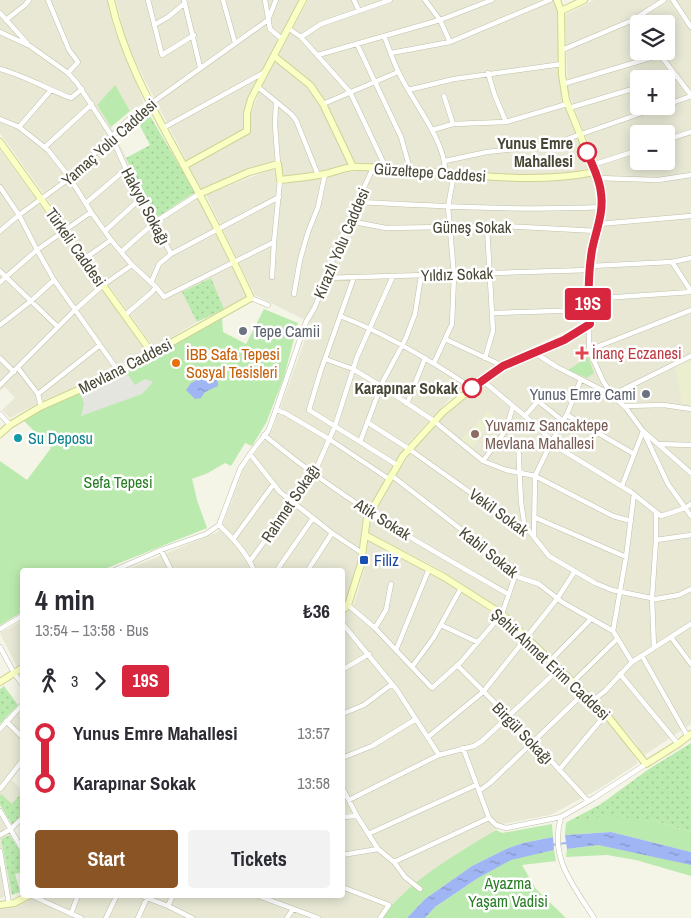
<!DOCTYPE html>
<html lang="en">
<head>
<meta charset="utf-8">
<style>
  :root { --surface:#fff; --page:#f2f2f3; --text:#2b2b33; --muted:#7c7c81; --accent:#8a5425 }
  body { margin:0; font-family:"Archivo Narrow",sans-serif; background:var(--page); color:var(--text); height:100vh; display:flex; flex-direction:column; font-size:19px; white-space:nowrap }
  * { box-sizing:border-box; margin:0 }
  p { font-size:16px; color:var(--muted) }
  .icon { flex:none; width:28px; height:28px; fill:none; stroke:currentColor; stroke-width:2; stroke-linecap:round; stroke-linejoin:round }
  .map { position:relative; flex:1; overflow:hidden }
  .panel { position:absolute; left:20px; top:568px; width:325px; height:330px; display:flex; flex-direction:column; background:var(--surface); border-radius:5px; box-shadow:0 2px 12px #0003 }
  .panel>* { flex:none }
  .badge { padding:0 10px; border-radius:4px; font-size:18px; line-height:32px }
  .tools { position:absolute; left:630px; top:15px; display:grid; gap:10px }
  .tools a { display:grid; place-items:center; width:45px; height:45px; border-radius:5px; background:var(--surface); box-shadow:0 2px 12px #0003; font-size:25px }
  .map>.badge { position:absolute; translate:-50% -50%; box-shadow:0 0 0 2px #fff }
  .legs { display:flex; align-items:center; gap:8px; height:55px; padding:0 15px; font-size:16px }
  .legs p { margin-inline-start:auto }
  .head { display:flex; align-items:center; justify-content:space-between; height:85px; padding:0 15px }
  h1 { font-size:28px; font-weight:700; line-height:38px }
  .cta { display:flex; gap:10px; margin-top:auto; padding:10px 15px }
  .cta a { flex:1; height:58px; border-radius:5px; background:var(--accent); color:#fff; font-size:20px; font-weight:700; line-height:58px; text-align:center }
  .cta a+a { background:var(--page); color:var(--text) }
  ul { padding:0 15px; list-style:none }
  li { display:flex; align-items:center; gap:18px; height:50px; font-size:19px }
  li i { display:grid; place-items:center; width:8px; height:100%; margin:0 6px; background:currentColor }
  li i::after { content:''; width:12px; height:12px; margin:-6px; border:4px solid; border-radius:50%; background:var(--surface) }
  li p { margin-inline-start:auto }
  li:first-child i { background:linear-gradient(#0000 50%,currentColor 0) }
  li:last-child i { background:linear-gradient(currentColor 50%,#0000 0) }
  .map>svg:first-child { display:block }
</style>
</head>
<body>
<div class="map">
<svg width="691" height="918" viewBox="0 0 691 918">
  <defs>
    <pattern id="grass-dots" width="8" height="8" patternUnits="userSpaceOnUse" patternTransform="scale(1.25)"><rect width="8" height="8" fill="#bbeaae"/><path d="M2 2h.1M6 6h.1" fill="none" stroke="#a2ca96" stroke-width="1.8" stroke-linecap="round"/></pattern>
    <pattern id="water-ripples" width="26" height="14" patternUnits="userSpaceOnUse" patternTransform="scale(1.25)"><rect width="26" height="14" fill="#a0b5f4"/><path d="M2 4q2-2 4 0t4 0M15 11q2-2 4 0t4 0" fill="none" stroke="#8495c6"/></pattern>
  </defs>
  <rect width="100%" height="100%" fill="#f4f4e7"/>
  <!-- residential -->
  <path fill="#e8e8d5" fill-rule="evenodd" d="M0,0H108L114,28L144,103L130,111L114,86L97,105L111,127L154,215L159,216L195,192L246,296L224,309L211,278L183,292L197,322L154,348L0,133Z
    M116,0H299L246,106L245,129L187,162L127,45Z
    M308,0H554L557,6L559,73L562,99L589,168L560,176L487,173L384,164L284,176L280,163L249,168L202,190L189,167L250,133L251,114L261,87Z
    M594,0H691V724L643,756L635,742L606,709L506,613L441,570L369,533L370,521L398,471L420,441L452,408L501,371L566,342L595,324V267L604,214L601,175L568,92L565,15ZM639,24H666V51H639ZM639,79H666V106H639ZM639,134H666V161H639Z
    M0,150L147,351L97,378L40,402L10,418L2,410L15,398L5,387L0,391Z
    M274,168L277,184L363,170H418L472,178L543,182L592,176L597,205L589,243L585,286L584,319L572,328L504,360L454,394L408,443L363,516L357,566L343,608L342,570H126L218,532L223,524L243,470L273,428L311,323L255,295L206,195Z
    M368,540L448,582L510,626L609,722L629,746L638,763L599,789L550,815L503,824L382,918H0V908L25,902L37,895H342L343,616L354,605L366,563Z
    M22,621V664L17,667L0,633Z
    M22,701V765L12,780L22,790V792L12,805L2,795L0,796V726Z
    M0,809L10,835L1,839L12,895L0,898Z"/>
  <!-- education -->
  <path fill="#eceed0" d="M691,360V405L682,403L675,367Z
    M488,411L493,416L488,428L471,449L461,440Z"/>
  <!-- grass -->
  <path fill="url(#grass-dots)" d="M147,111L195,192L159,216L154,215L126,158L150,145L137,120Z
    M211,278L224,309L197,322L182,292Z
    M4,686L18,705L0,724V689Z
    M691,743V832L652,820L569,821L601,804L649,769Z
    M22,792V813L13,826L0,805V796L1,794L12,804Z
    M10,835L22,855V872L15,874L20,892L12,895L1,839Z"/>
  <!-- park -->
  <path fill="#bbeaae" d="M115,85L130,111L111,127L97,105Z
    M264,309L298,323L284,377L266,423L252,446L245,443L231,466L225,463L208,473L192,479L197,500L207,528L102,570H22V612L0,625V461L27,480L51,448L22,419L130,370L222,317L223,332L246,344Z
    M588,357L594,373L587,378L568,370Z
    M608,816L652,820L691,832V852L611,832L565,835L566,823L569,821Z
    M552,824L553,837L523,843L506,849L472,866L425,899L407,918H382C409,880 457,854 496,830L502,833Z
    M598,845L689,864L691,865V876L636,860L607,855L566,857L567,849Z
    M554,850L556,861L522,865L536,889L566,918H425L435,907L478,878L511,859Z"/>
  <!-- parking -->
  <path fill="#e5e5df" d="M128,375L135,385L145,379L153,382L142,394L81,416L84,404L81,394Z"/>
  <!-- water -->
  <path fill="url(#water-ripples)" d="M210,373L217,375L218,386L205,392L201,398L195,399L186,390L191,383Z
    M611,832L691,852V865L598,845L567,849L565,835Z
    M553,837L554,850L511,860L478,878L435,907L425,918H407L425,899L472,866L506,849L523,843Z"/>
  <g fill="none" stroke-linecap="round" stroke-linejoin="round">
    <!-- stream -->
    <path stroke="#a0b5f4" stroke-width="2" d="M551,845L566,843"/>
    <defs>
      <path id="street" d="M48,0L69,50L78,62L68,73
        M148,0L162,55L194,35
        M184,0L200,67
        M223,0L235,43
        M265,0L270,29L282,39
        M354,0L359,11
        M425,0L440,20L450,42L550,0
        M673,0L691,27
        M0,13L27,43
        M6,20L25,5L29,0
        M633,20L639,27
        M154,25L168,17L185,3
        M288,28L301,37L350,92L386,168
        M0,32L30,46L68,73L77,83L111,135L126,169L171,254
        M384,36C389,48 393,61 399,73C412,101 446,141 445,172
        M301,37L321,24L390,0
        M357,44L401,137L410,169
        M562,50L633,20L664,0
        M657,51L691,95
        M391,53L450,42
        M318,55L440,20L492,0
        M0,69C25,76 47,89 71,98L82,89
        M488,73L495,96L506,122
        M666,79L677,76
        M563,84L660,55
        M258,87L291,114L296,120L318,175
        M408,90L454,79L562,64
        M444,96L453,124
        M276,102L275,125L278,164
        M323,104L398,72
        M666,105L691,96
        M569,108L639,87
        M0,119L19,127L48,150L70,178L91,212L111,240L132,265L156,287L164,297L274,242
        M19,127L51,90
        M163,128L265,72
        M432,130L453,124L506,122L567,104
        M666,140L691,132
        M45,147L92,104
        M445,161L487,152L550,145L662,106
        M592,165L639,150
        M597,178L658,180L691,175
        M0,187L19,215L37,250L91,212
        M358,202C439,206 519,211 601,207
        M86,203L126,169
        M349,221L386,228L504,226L597,231
        M599,224L691,216
        M0,231L19,215L70,178L128,120L268,20L276,0
        M105,231L141,198
        M121,252L155,222L199,194
        M84,259L111,240
        M672,262L691,291
        M590,266L672,262L691,258
        M0,271L58,327
        M272,277L274,242L280,180
        M354,277L320,373L309,410L397,465
        M325,278L590,270
        M54,280L119,372
        M0,282L37,250L54,280L31,301L0,325
        M151,283L159,264L171,254L279,197
        M294,294L300,260L308,232L318,207L325,174
        M251,298L268,305
        M588,299L691,292
        M492,313L589,310
        M125,315L152,292L156,287
        M340,316C387,334 430,360 472,388
        M589,324V350L603,381L612,395L626,408L643,431L691,473
        M445,339L503,366
        M589,350L691,310
        M535,353L557,367L612,395L691,356
        M0,358L14,372
        M485,358L493,331L487,227
        M325,359L353,369L381,386L434,421L483,461L506,470L535,476L613,516L631,521
        M434,363L452,324L454,275L448,207L454,174
        M18,368L38,394L41,407
        M482,380L525,416L562,450L631,492L661,516L685,508L691,504
        M0,385L75,310L103,285L132,265
        M38,394L100,345
        M407,404L425,358
        M624,406L664,405L691,409
        M276,410L285,413L329,439L389,479
        M0,414L10,425
        M567,415L634,454
        M525,416L538,401L563,421
        M367,422L409,449L499,513L530,532L549,556L595,583L612,590L656,599L679,595L691,589
        M264,435C280,448 296,461 313,473C374,518 442,556 508,594
        M518,441L521,502L525,529
        M360,442L383,381L405,340L415,314L421,276
        M658,444L691,445
        M483,461L506,430L513,406
        M391,475L489,551L515,576L539,584L562,602L613,631L632,662
        M622,486L643,431L668,484L691,516
        M534,517L626,557
        M219,525C233,538 246,552 254,570
        M534,537L535,476L552,441L568,412L581,379
        M234,538L273,485
        M656,540L691,535
        M161,550L171,570
        M362,553L332,533L280,492L250,454L268,431L272,421L306,322L315,307L343,233L373,168
        M250,561L314,474L335,426L357,357L393,276
        M115,570L161,550L206,534L219,525L240,469L250,454
        M277,570L313,518
        M308,570L332,533
        M342,604L348,605L375,628L432,688L460,663L502,614L515,576
        M342,623L397,690L439,755
        M441,625L477,642
        M375,628L386,610L391,584
        M0,629L22,616
        M613,631L626,557L634,494
        M671,637L691,664
        M0,647L14,673L22,684
        M654,648L652,598L656,540V512
        M396,650L429,569
        M642,656L688,737
        M551,660L591,619
        M457,665L534,742L588,801
        M412,667L434,637L461,588
        M342,670L369,654
        M620,674L678,744
        M573,682L617,639
        M592,701L605,691L632,662L691,624
        M342,714L364,705L392,684
        M6,721L22,737
        M0,729L22,705
        M428,737L483,692L557,599L575,571
        M463,748L489,818L496,825L506,828L561,817L594,798L646,764
        M342,758L372,746L416,719
        M559,770L606,714
        M342,787L357,816L378,849L394,862L405,877L420,889
        M0,789L22,761
        M479,791L490,783L584,693
        M349,800L439,755L474,746L482,741L560,668
        M0,811L22,849
        M342,817L357,816
        M561,817C549,858 573,885 594,918
        M368,834L476,785
        M0,835L11,829L22,818
        M0,851L9,904
        M342,855L378,849
        M394,862L489,818
        M342,887L389,905L380,918
        M30,895L81,918
        M139,895L168,906L192,918
        M256,895L318,918
        M168,906L173,895
        M71,914L78,895
        M106,918L117,895
        M138,918L147,898
        M287,918L293,909"/>
      <path id="secondary" d="M561,11L584,0
        M274,56L310,85L323,104L353,167
        M0,142L152,353
        M184,166L247,131V113L251,99L303,0
        M199,194L249,172L278,164L280,180C295,178 310,177 325,174C335,172 345,167 355,167C435,167 515,188 595,172
        M0,434L10,425L40,407L119,372L251,298C230,253 208,209 184,166C155,112 124,60 111,0
        M365,535L444,577L502,614L606,714L646,764L678,744L691,734
        M342,611L348,605L361,564L367,518L403,456L443,412L482,380L503,366L564,340L589,324L588,299L590,266L592,249L599,224L601,192L580,134L566,100L562,75L561,11L557,0
        M0,682L22,668
        M0,905L14,903L30,895"/>
    </defs>
    <!-- street casing -->
    <use href="#street" stroke="#c0c0a9" stroke-width="5.5"/>
    <!-- secondary casing -->
    <use href="#secondary" stroke="#ced393" stroke-width="8"/>
    <!-- street -->
    <use href="#street" stroke="#fff" stroke-width="4.5"/>
    <!-- secondary -->
    <use href="#secondary" stroke="#faffc6" stroke-width="6"/>
  </g>
  <g fill="none" stroke-linecap="round" stroke-linejoin="round">
    <defs>
      <path id="line-1" d="M472,388L503,366L564,340L590,324C588,299 588,274 592,250C596,230 604,213 601,193C600,179 592,165 587,152"/>
    </defs>
    <!-- line-1 casing -->
    <use href="#line-1" stroke="#fff" stroke-width="11"/>
    <!-- line-1 -->
    <use href="#line-1" stroke="#d7263d" stroke-width="8"/>
  </g>
  <!-- markers -->
  <g fill="#fff" stroke="#d7263d" stroke-width="2.5">
    <circle cx="587" cy="152" r="9"/>
    <circle cx="472" cy="388" r="9"/>
  </g>
  <g fill="#6b7280" stroke="#fff" stroke-width="2">
    <circle cx="243" cy="331" r="5"/>
    <circle cx="646" cy="394" r="5"/>
  </g>
  <path fill="#e0444e" stroke="#fff" stroke-width="2" d="M579.5 345.5h5v5h5v5h-5v5h-5v-5h-5v-5h5z"/>
  <circle fill="#e8710a" stroke="#fff" stroke-width="2" cx="176" cy="363" r="5"/>
  <circle fill="#8d6e63" stroke="#fff" stroke-width="2" cx="475" cy="434" r="5"/>
  <circle fill="#0f9aa8" stroke="#fff" stroke-width="2" cx="18" cy="438" r="5"/>
  <rect fill="#1a4fb4" stroke="#fff" stroke-width="2" x="359" y="555" width="10" height="10" rx="2.5"/>
  <g text-anchor="middle" stroke-width="5" stroke-linejoin="round" paint-order="stroke">
    <!-- street labels -->
    <g font-size="16" fill="#484735" stroke="#fff">
      <text transform="translate(109 142) rotate(-42)" y="6">Yamaç Yolu Caddesi</text>
      <text transform="translate(430 172) rotate(4)" y="6">Güzeltepe Caddesi</text>
      <text transform="translate(146 206) rotate(62)" y="6">Hakyol Sokağı</text>
      <text x="472" y="233">Güneş Sokak</text>
      <text transform="translate(341 243) rotate(-67)" y="6">Kirazlı Yolu Caddesi</text>
      <text transform="translate(76 247) rotate(55)" y="6">Türkeli Caddesi</text>
      <text transform="translate(457 274) rotate(-2)" y="6">Yıldız Sokak</text>
      <text transform="translate(125 366) rotate(-27)" y="6">Mevlana Caddesi</text>
      <text transform="translate(290 503) rotate(-56)" y="6">Rahmet Sokağı</text>
      <text transform="translate(499 512) rotate(36)" y="6">Vekil Sokak</text>
      <text transform="translate(383 519) rotate(32)" y="6">Atik Sokak</text>
      <text transform="translate(489 552) rotate(39)" y="6">Kabil Sokak</text>
      <text transform="translate(551 664) rotate(43)" y="6">Şehit Ahmet Erim Caddesi</text>
      <text transform="translate(523 733) rotate(46)" y="6">Birgül Sokağı</text>
    </g>
    <!-- stop labels -->
    <g font-size="16" font-weight="bold" fill="#484735" stroke="#fff" text-anchor="end">
      <text x="573" y="149">Yunus Emre<tspan x="573" dy="18">Mahallesi</tspan></text>
      <text x="458" y="394">Karapınar Sokak</text>
    </g>
    <!-- worship labels -->
    <g font-size="16" fill="#5b616d" stroke="#fff" text-anchor="start">
      <text x="253" y="337">Tepe Camii</text>
      <text x="636" y="400" text-anchor="end">Yunus Emre Cami</text>
    </g>
    <!-- health labels -->
    <g font-size="16" fill="#be3a42" stroke="#fff" text-anchor="start">
      <text x="592" y="359">İnanç Eczanesi</text>
    </g>
    <!-- food labels -->
    <g font-size="16" fill="#c56008" stroke="#fff" text-anchor="start">
      <text x="186" y="360">İBB Safa Tepesi<tspan x="186" dy="18">Sosyal Tesisleri</tspan></text>
    </g>
    <!-- education labels -->
    <g font-size="16" fill="#785e54" stroke="#fff" text-anchor="start">
      <text x="485" y="431">Yuvamız Sancaktepe<tspan x="485" dy="18">Mevlana Mahallesi</tspan></text>
    </g>
    <!-- culture labels -->
    <g font-size="16" fill="#0d838f" stroke="#fff" text-anchor="start">
      <text x="28" y="444">Su Deposu</text>
    </g>
    <!-- park labels -->
    <g font-size="16" fill="#297d25" stroke="#fff">
      <text x="118" y="488">Sefa Tepesi</text>
      <text x="508" y="889">Ayazma<tspan x="508" dy="18">Yaşam Vadisi</tspan></text>
    </g>
    <!-- transit labels -->
    <g font-size="16" fill="#164399" stroke="#fff" text-anchor="start">
      <text x="374" y="566">Filiz</text>
    </g>
  </g>
</svg>
<div class="tools">
<a><svg class="icon" aria-label="layers" viewBox="0 0 24 24"><path d="M12 4l9 5-9 5-9-5zM3 14l9 5 9-5"/></svg></a>
<a>+</a>
<a>−</a>
</div>
<b class="badge" style="left:588px;top:304px;background:#d7263d;color:#fff">19S</b>
<section class="panel">
<div class="head"><div><h1>4 min</h1><p>13:54 – 13:58 · Bus</p></div><b>₺36</b></div>
<div class="legs"><svg class="icon" aria-label="walk" viewBox="0 0 24 24"><circle cx="13" cy="4" r="2"/><path d="M13 8l-2 6 4 7M11 14l-3 7M7 12l3-4h3l4 4"/></svg>3<svg class="icon" aria-label="forward" viewBox="0 0 24 24"><path d="M9 5l7 7-7 7"/></svg><b class="badge" style="background:#d7263d;color:#fff">19S</b></div>
<ul>
<li><i style="color:#d7263d"></i><b>Yunus Emre Mahallesi</b><p>13:57</p></li>
<li><i style="color:#d7263d"></i><b>Karapınar Sokak</b><p>13:58</p></li>
</ul>
<div class="cta"><a>Start</a><a>Tickets</a></div>
</section>
</div>
</body>
</html>
